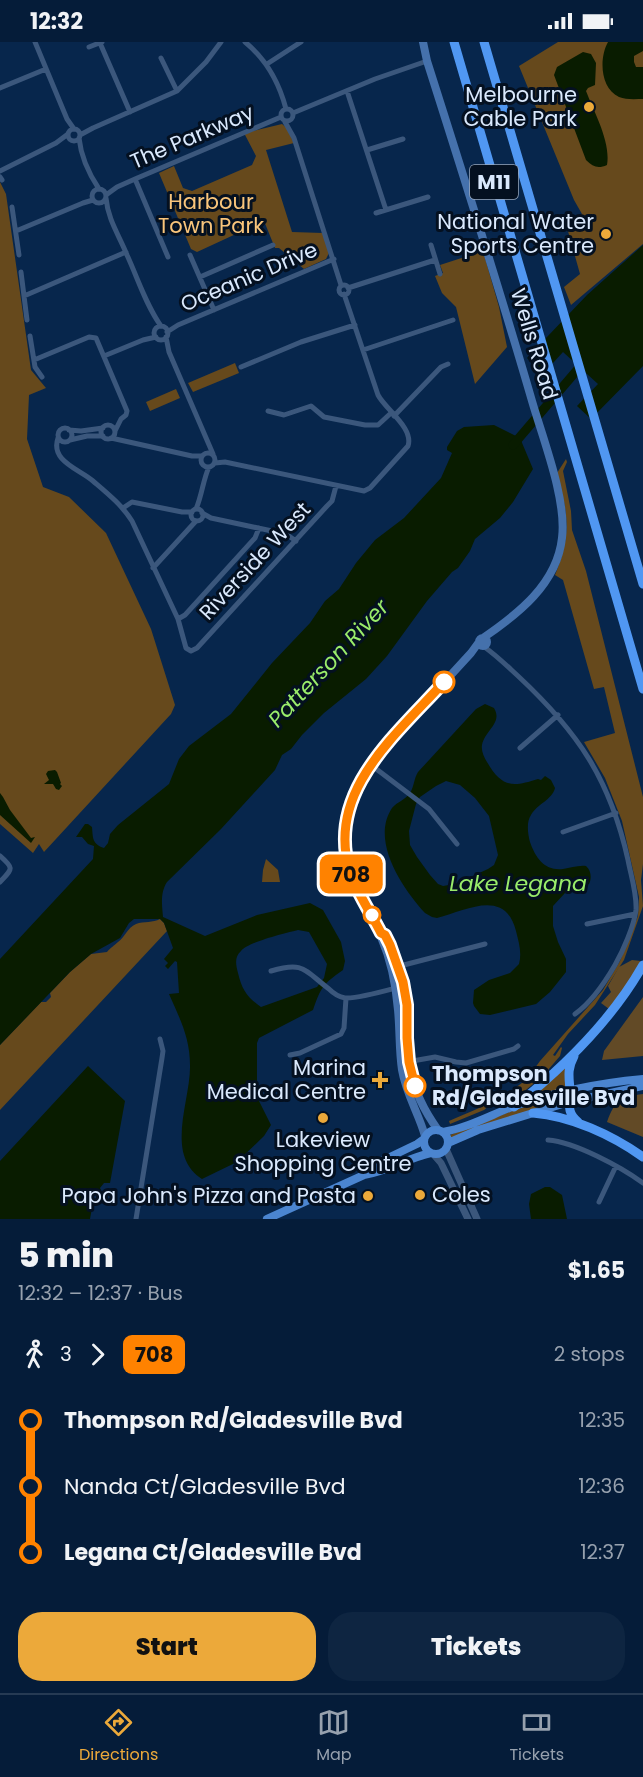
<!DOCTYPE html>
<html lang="en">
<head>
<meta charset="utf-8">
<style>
  :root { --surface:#051c39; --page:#0e2541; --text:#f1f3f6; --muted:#97a1ae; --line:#263a53; --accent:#eca93a }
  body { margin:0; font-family:Poppins,sans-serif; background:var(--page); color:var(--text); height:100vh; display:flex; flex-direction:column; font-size:22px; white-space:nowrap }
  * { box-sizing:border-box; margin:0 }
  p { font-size:20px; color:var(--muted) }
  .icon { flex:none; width:33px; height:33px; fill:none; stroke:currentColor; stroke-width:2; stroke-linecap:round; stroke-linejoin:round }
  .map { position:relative; height:1177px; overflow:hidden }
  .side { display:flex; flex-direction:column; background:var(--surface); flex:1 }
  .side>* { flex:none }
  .badge { padding:0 12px; border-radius:9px; font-size:21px; line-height:39px }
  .map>.badge { position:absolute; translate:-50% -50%; box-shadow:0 0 0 3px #fff }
  .legs { display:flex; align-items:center; gap:9px; height:66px; padding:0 18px; font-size:20px }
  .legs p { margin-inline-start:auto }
  .overview { display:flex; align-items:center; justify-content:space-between; height:102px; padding:0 18px }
  h1 { font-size:33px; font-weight:800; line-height:45px }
  .button { display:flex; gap:12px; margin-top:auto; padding:12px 18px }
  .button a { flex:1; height:69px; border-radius:24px; background:var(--accent); color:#111; font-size:24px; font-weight:800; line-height:69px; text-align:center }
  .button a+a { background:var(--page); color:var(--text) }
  ul { padding:0 18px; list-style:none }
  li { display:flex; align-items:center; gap:21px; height:66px; font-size:22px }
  li i { display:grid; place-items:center; width:9px; height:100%; margin:0 8px; background:currentColor }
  li i::after { content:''; width:15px; height:15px; margin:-8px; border:4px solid; border-radius:50%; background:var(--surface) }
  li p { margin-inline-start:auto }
  li:first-child i { background:linear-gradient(#0000 50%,currentColor 0) }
  li:last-child i { background:linear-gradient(currentColor 50%,#0000 0) }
  .status { display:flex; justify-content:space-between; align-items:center; height:42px; padding:0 30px; background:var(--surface); direction:ltr }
  .status svg { height:16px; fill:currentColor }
  .menu { display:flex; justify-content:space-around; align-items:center; height:84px; border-top:2px solid var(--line); background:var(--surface); font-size:16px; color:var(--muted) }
  .menu a { display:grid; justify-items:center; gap:3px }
  .menu .selected { color:var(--accent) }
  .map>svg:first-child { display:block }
</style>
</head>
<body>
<div class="status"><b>12:32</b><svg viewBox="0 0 49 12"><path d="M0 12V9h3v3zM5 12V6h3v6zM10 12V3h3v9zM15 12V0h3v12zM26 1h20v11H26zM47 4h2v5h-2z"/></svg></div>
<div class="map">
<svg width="643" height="1177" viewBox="0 0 643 1177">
  <rect width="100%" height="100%" fill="#07264c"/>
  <!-- green -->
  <path fill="#66491c" d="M558,0H643V202L571,263L564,245L580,232L566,182L582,172L574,158L519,24Z
    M282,82L288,87L294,101L266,108L292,190L323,191L329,211L326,217L304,227L279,206H275L264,179L197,210L191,207L159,131L174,124L183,146L192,149L252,123L256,114L244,91Z
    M0,140L6,152L31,328L46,346L29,353L27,397L43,445L69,455L106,491L151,587L175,663L171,672L44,810L39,802L33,811L0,782Z
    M483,209L499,265L507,305L475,342L456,265L442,251L435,234L443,231L440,223Z
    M235,321L239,331L193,350L188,341Z
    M176,347L180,356L150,369L146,360Z
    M566,417L567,420L563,429L571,469L572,488L586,529L643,755V822L641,838L643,864L624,918L595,963L568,992L553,1013L555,1014L561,1005L562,1006L560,1014L542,1035L522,1051L507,1060L490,1063L484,1068L450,1082L449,1079C477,1067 511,1054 533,1031L532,1030L540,1019L603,948L620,919L638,874L639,855L622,779L605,736L584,700L615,691L604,645L594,647L563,538L555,533C572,492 568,472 557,431Z
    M266,817L278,828L280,840H262L263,828Z
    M160,877L164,881L167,889L0,1068V1003L41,960H46L51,955L50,951L70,930L91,912L107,910C111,905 114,904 118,900C125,895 127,886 136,882C144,879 153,881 160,877Z
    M569,1018L566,1046L532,1056Z
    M567,1052L565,1056L559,1060L451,1096L450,1093L512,1069Z"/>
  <!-- forest -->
  <path fill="#624a26" d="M632,918L641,919L629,940L609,967L601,961L611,950L608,944L619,925Z
    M643,955V1014L602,1018L604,1009Z
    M643,1052V1095L607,1080C615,1058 620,1055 643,1052Z"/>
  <!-- water -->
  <path fill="#091c00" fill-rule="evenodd" d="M608,0H643V9L634,14V20L636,25H643V57C636,57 626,58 619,55C600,46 599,16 608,0Z
    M583,10L591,12L596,21L595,43L588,46L586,49C594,70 611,100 607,123C598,127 593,125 586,118L554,33L557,25Z
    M643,203V324L591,377L577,364L598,342L563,310L543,332L527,316L587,253Z
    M494,383L520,396L533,427L513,460L500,476L475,497L470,509L458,526L452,530L427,559L387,614L366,637L324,671L302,693L291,707L282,713L275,728L221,787L167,840C160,851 162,863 163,875L205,894L257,873L310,861L323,868L341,900L345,919L343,928C323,942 321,945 313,968L259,996L257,1001V1055L271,1083L264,1094L237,1120L202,1137C164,1113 191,1058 190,1023C190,996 180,977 169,952L179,951L177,920L175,919L168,927L165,924L168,921L164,917L173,906L164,881L160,877H134L129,881L120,896L91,912L70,930L0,1003V917L93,817L94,804L88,802L82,795H76L85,782H88L92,785C93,796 92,802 104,806L108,801L110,792L118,783L169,742L179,717L189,704L231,672L272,621L310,581L325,559L339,547L356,521L375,498L404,476L441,436L452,411L447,408V405L457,389L464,385ZM298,888L309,890L327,922L324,936L317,945L261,965C247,955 242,948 238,931C236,923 234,915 241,909C248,900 286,891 298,888Z
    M485,662L494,666C503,681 485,688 482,703C481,709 484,715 487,720C502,746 513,745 538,737L541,738L545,734L551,738L555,746C552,758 537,762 531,773C526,780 528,793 530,800C536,817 545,829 563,827C571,826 578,823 586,824C591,828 592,836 589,842L565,851L553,864V884L558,900L566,917V930L550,950L536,962L490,973L480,972L474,964L473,961L474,948L489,938L510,931L519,922C522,911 519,901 516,889C505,846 467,868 437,876L432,875L425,871C403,847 370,799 392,766C397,760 405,758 410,751C414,745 414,736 418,730L476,667ZM446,739L460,743L475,756L489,774L498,813L494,823L488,827L455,842L443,844L438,842L430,833L417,815L410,803L409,789L416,762L420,755L436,744Z
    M55,728L57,730L61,741L60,742L62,744L59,748L56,747L53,742H44L49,738L46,732L48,729Z
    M0,751L3,755L10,768L31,796L35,795L31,801L0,773Z
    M88,1024L125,1059L110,1141H104L100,1146L101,1148L95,1149L90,1177H0V1119Z
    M545,1145H550L562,1153L567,1177H531L529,1162L531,1152Z"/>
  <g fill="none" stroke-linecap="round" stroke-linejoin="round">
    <!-- river -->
    <path stroke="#091c00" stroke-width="9" d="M513,403L584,320"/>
    <!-- minor -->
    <path stroke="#3b577c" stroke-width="5" d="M35,0L67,77L74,87
      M245,0C267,18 279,40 286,67
      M100,1L130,70
      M89,5L102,0
      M161,16L177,49
      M267,22L301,0
      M0,46L46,27
      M347,49L386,168
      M281 73a6 6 0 1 1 12 0a6 6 0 1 1-12 0Z
      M293,71L375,37L427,19
      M285,80L294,96L341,243
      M68 93a6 6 0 1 1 12 0a6 6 0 1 1-12 0Z
      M80,93L93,86L177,49L206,20L221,0
      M79,96C81,115 89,132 99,147
      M367,108L403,97
      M0,129L56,101L68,92
      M0,135L2,138
      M135,137L168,215
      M92 154a7 7 0 1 1 14 0a7 7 0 1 1-14 0Z
      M106,153L117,145L135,137L281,75
      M106,156C108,178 119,193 127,213C138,237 146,263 161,284
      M12,165L19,213
      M376,171L428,155
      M16,189L83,161L93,158
      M431,203L440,232
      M190,213L214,268
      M21,230L27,278
      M200,235L273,203
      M339 248a5 5 0 1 1 10 0a5 5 0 1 1-10 0Z
      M348,246L435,218
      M24,254L126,210
      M154 291a7 7 0 1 1 14 0a7 7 0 1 1-14 0Z
      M167,290L178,283L334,217
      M30,294L35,325L42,335
      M166,295L169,310L213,412
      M363,308L453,278
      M104,314L143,298L156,295
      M34,318L89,295L96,296L127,369L126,373L121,377L115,389
      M241,325L301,300L355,283
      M268,369L284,373L311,364L324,375L365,383H378L391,371
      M394,374L441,325L448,322
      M101 390a7 7 0 1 1 14 0a7 7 0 1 1-14 0Z
      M58 393a7 7 0 1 1 14 0a7 7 0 1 1-14 0Z
      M69,388L81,389L103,386
      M58,396C50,419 79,427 93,439C107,451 122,463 132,479L178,577L186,606L191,609L197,606L327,464L332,459L336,444
      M111,396L192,414H202
      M70,398L87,394H103
      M201 418a7 7 0 1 1 14 0a7 7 0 1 1-14 0Z
      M215,421L225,420L364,449L370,446L408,404C414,386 386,368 378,353L344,252
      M123,466L132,460L182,470H192
      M196,467C202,453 203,438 209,425
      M191 473a6 6 0 1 1 12 0a6 6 0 1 1-12 0Z
      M202,471L211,476L286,492L296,499
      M153,526L196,479
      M178,577L185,573L255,496L259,486
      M483,604C496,613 506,623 518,634C578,690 610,737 628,818C631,834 637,852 636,868C634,884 623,909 615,923C604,942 592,960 575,972
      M520,706L558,673
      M371,723L429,767L457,802
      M563,790L616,771
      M0,814C15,827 12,827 0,840
      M587,882L635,872
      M396,925L485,902
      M271,929C304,919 304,928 329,947C333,951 339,955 345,956C356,957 385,949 396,946
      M290,1013L300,1011L341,992L344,986L346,956
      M401,1021L435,1015L456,1020L466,1021L514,1007L518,1004
      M548,1098C575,1100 621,1125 643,1141
      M599,1160L616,1124
      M136,1177L162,1016L163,1009L160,997"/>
    <!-- tertiary -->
    <path stroke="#3b577c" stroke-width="7" d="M446,1107L477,1177
      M434,1113L441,1121L468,1177"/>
    <!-- secondary -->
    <path stroke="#4571ac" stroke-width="8" d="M423,0L427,19C463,132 499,245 532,359C543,397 567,458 562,496C557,542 518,572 483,596
      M479 600a4 4 0 1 1 8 0a4 4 0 1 1-8 0Z
      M381,895C391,918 396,943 398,968C400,988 399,1008 402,1028C406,1052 419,1072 425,1094
      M438,1088C425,1070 415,1052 411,1029C407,1009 408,990 407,969C406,949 401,929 393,910C390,903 388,895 381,891C372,872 359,853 351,832C332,783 355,745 383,707L471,611L479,600"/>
    <!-- primary -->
    <path stroke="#4b85d0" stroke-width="8" d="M424 1100a12 12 0 1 1 24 0a12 12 0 1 1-24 0Z
      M443,1090C467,1086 489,1074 512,1065C554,1050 599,1041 643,1037
      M448,1101L478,1088L569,1060L643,1044
      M364,1133L369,1125L417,1102L424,1097
      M267,1177L364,1133C388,1129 408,1116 431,1111"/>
    <!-- motorway -->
    <path stroke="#5097f2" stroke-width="9" d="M454,0L643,647
      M484,0L643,542
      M574,1014C567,1027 569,1035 570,1048C570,1062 566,1070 578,1080
      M514,1065C564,1025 612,978 643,923
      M533,1071C571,1074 612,1093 643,1115"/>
  </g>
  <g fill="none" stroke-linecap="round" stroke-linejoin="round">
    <defs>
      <path id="line-1" d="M415,1044L409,1020L407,996V963L403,940L390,903L385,893L381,891C371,871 357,851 350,830C325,750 396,693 444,640"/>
    </defs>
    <!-- line-1 casing -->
    <use href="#line-1" stroke="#fff" stroke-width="14"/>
    <!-- line-1 -->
    <use href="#line-1" stroke="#ff8200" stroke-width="9"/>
  </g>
  <!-- markers -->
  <g fill="#eca93a" stroke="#041020" stroke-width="2">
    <circle cx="589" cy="65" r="6"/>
    <circle cx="606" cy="192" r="6"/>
    <path d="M377 1029h6v6h6v6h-6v6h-6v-6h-6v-6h6z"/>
    <circle cx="323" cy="1076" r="6"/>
    <circle cx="420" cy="1153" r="6"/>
    <circle cx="368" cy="1154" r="6"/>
  </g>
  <g fill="#fff" stroke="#ff8200" stroke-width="3">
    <circle cx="444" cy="640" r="10"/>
    <circle cx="372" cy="873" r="8"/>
    <circle cx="415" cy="1044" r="10"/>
  </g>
  <g text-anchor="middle" stroke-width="6" stroke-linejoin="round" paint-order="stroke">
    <!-- shield labels -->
    <rect fill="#041020" stroke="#9aa8bb" stroke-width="1.5" x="470" y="123" width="48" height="34" rx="4.5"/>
    <g font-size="20" font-weight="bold" fill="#dae9fd">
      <text x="494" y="147">M11</text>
    </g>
    <!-- poi labels -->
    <g font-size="21" fill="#dae9fd" stroke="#041020" text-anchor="end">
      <text x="577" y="60">Melbourne<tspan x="577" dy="24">Cable Park</tspan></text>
      <text x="594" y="187">National Water<tspan x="594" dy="24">Sports Centre</tspan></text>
      <text x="366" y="1033">Marina<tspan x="366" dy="24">Medical Centre</tspan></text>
      <text x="323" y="1105" text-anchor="middle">Lakeview<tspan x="323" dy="24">Shopping Centre</tspan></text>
      <text x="432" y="1160" text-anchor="start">Coles</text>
      <text x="356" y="1161">Papa John's Pizza and Pasta</text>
    </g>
    <!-- street labels -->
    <g font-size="21" fill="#dae9fd" stroke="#041020">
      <text transform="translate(192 95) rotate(-23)" y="7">The Parkway</text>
      <text transform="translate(249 235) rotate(-23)" y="7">Oceanic Drive</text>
      <text transform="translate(534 302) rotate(73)" y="7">Wells Road</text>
      <text transform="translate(255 519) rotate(-47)" y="7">Riverside West</text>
    </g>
    <!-- park labels -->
    <g font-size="21" fill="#f9c57b" stroke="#041020">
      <text x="211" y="167">Harbour<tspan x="211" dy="24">Town Park</tspan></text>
    </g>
    <!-- stop labels -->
    <g font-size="21" font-weight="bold" fill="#dae9fd" stroke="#041020" text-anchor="start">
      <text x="432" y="1039">Thompson<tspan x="432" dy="24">Rd/Gladesville Bvd</tspan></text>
    </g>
    <!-- water labels -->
    <g font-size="22" font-style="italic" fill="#9aec6a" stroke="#041020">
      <text transform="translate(328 621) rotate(-47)" y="8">Patterson River</text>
      <text x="518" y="849">Lake Legana</text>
    </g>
  </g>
</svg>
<b class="badge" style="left:351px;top:832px;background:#ff8200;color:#111">708</b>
</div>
<section class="side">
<div class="overview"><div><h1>5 min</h1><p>12:32 – 12:37 · Bus</p></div><b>$1.65</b></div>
<div class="legs"><svg class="icon" aria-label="walk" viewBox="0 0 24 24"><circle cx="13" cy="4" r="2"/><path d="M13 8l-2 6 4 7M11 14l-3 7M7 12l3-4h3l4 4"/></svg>3<svg class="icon" aria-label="forward" viewBox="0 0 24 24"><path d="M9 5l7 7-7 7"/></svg><b class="badge" style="background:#ff8200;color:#111">708</b><p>2 stops</p></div>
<ul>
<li><i style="color:#ff8200"></i><b>Thompson Rd/Gladesville Bvd</b><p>12:35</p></li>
<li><i style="color:#ff8200"></i><span>Nanda Ct/Gladesville Bvd</span><p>12:36</p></li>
<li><i style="color:#ff8200"></i><b>Legana Ct/Gladesville Bvd</b><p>12:37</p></li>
</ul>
<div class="button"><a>Start</a><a>Tickets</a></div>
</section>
<nav class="menu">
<a class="selected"><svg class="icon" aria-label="directions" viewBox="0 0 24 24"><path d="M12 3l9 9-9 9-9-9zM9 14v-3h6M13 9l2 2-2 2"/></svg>Directions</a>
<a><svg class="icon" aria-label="map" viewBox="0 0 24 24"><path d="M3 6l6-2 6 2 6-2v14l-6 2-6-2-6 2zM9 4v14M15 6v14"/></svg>Map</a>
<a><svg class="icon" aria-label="tickets" viewBox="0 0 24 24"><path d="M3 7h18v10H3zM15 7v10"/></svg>Tickets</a>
</nav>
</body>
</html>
